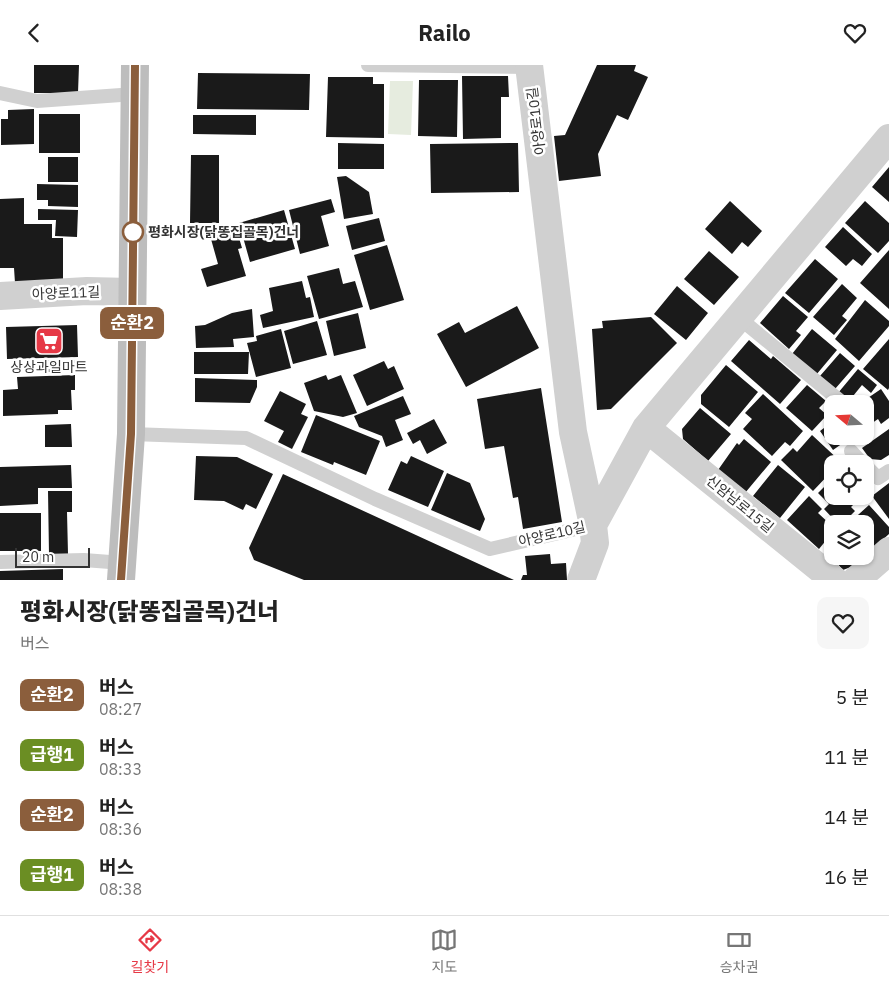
<!DOCTYPE html>
<html lang="ko">
<head>
<meta charset="utf-8">
<style>
  :root { --surface:#fff; --page:#f6f6f6; --text:#222; --muted:#767676; --line:#e0e0e0; --accent:#e63946 }
  body { margin:0; font-family:"IBM Plex Sans","Noto Sans KR",sans-serif; background:var(--page); color:var(--text); height:100vh; display:flex; flex-direction:column; font-size:19px; white-space:nowrap }
  * { box-sizing:border-box; margin:0 }
  p { font-size:16px; color:var(--muted) }
  .icon { flex:none; width:28px; height:28px; fill:none; stroke:currentColor; stroke-width:2; stroke-linecap:round; stroke-linejoin:round }
  .map { position:relative; height:515px; overflow:hidden }
  .panel { display:flex; flex-direction:column; background:var(--surface); flex:1 }
  .panel>* { flex:none }
  .badge { padding:0 10px; border-radius:8px; font-size:18px; line-height:32px }
  .needle { width:32px; rotate:289deg }
  .buttons { position:absolute; left:824px; top:330px; display:grid; gap:10px }
  .buttons a { display:grid; place-items:center; width:50px; height:50px; border-radius:10px; background:var(--surface); box-shadow:0 1px 4px #0004; font-size:25px }
  .scale { position:absolute; left:15px; bottom:12px; width:75px; box-sizing:border-box; padding-left:5px; border:2px solid #333; border-top:0; font-size:14px; line-height:18px; white-space:nowrap; color:#333; -webkit-text-stroke:4px #fff; paint-order:stroke }
  .map>.badge { position:absolute; translate:-50% -50%; box-shadow:0 0 0 2px #fff }
  .round { display:grid; place-items:center; flex:none; width:52px; height:52px; border-radius:10px; background:var(--page) }
  .headline { display:flex; align-items:center; justify-content:space-between; height:85px; padding:0 20px }
  h1 { font-size:24px; font-weight:800; line-height:38px }
  ul { padding:0; list-style:none }
  li { display:flex; align-items:center; gap:15px; height:60px; padding:0 20px }
  li div { flex:1 }
  li b { display:block; font-size:19px }
  li em { font-style:normal }
  li .badge { min-width:55px; font-weight:700; text-align:center }
  header { display:flex; justify-content:space-between; align-items:center; height:65px; padding:0 20px; background:var(--surface); font-size:22px; font-weight:800 }
  .tab-bar { display:flex; justify-content:space-around; align-items:center; height:70px; border-top:1px solid var(--line); background:var(--surface); font-size:14px; color:var(--muted) }
  .tab-bar a { display:grid; justify-items:center; gap:2px }
  .tab-bar .selected { color:var(--accent) }
  .map>svg:first-child { display:block }
</style>
</head>
<body>
<header><svg class="icon" aria-label="back" viewBox="0 0 24 24"><path d="M15 5l-7 7 7 7"/></svg>Railo<svg class="icon" aria-label="heart" viewBox="0 0 24 24"><path d="M12 20l-8-8c-3-5 5-10 8-4 3-6 11-1 8 4z"/></svg></header>
<div class="map">
<svg width="889" height="515" viewBox="0 0 889 515">
  <rect width="100%" height="100%" fill="#fff"/>
  <!-- green -->
  <path fill="#e6ecdf" d="M390,16H413L411,70L388,69Z"/>
  <!-- building -->
  <path fill="#1a1a1a" d="M34,0H79L78,28H34Z
    M597,0H636L634,6L648,12L628,55L617,50L598,89L601,111L559,116L554,71L565,70Z
    M198,8L310,9L309,45L197,44Z
    M462,11H508L509,32H501V73L463,74Z
    M328,12H373V19H384V73L326,72Z
    M419,15H458L457,72L418,71Z
    M34,44V79L1,80V54H8V45Z
    M39,49H80V88H39Z
    M193,50H256V70L193,69Z
    M338,78L384,79V104H338Z
    M518,78L519,127L431,128L430,79Z
    M191,90H219V158H190Z
    M48,92H78V117H48Z
    M889,102V137L872,122Z
    M346,111L369,127L373,149L344,154L337,112Z
    M37,119L78,120V142L48,141V135H37Z
    M24,133V159H52V173H63V217L15,218L14,203H0V134Z
    M331,134L335,147L321,151L329,181L300,189L289,145Z
    M730,136L762,166L748,182L742,177L732,189L705,164Z
    M865,136L889,158V176L878,188L845,158Z
    M38,144L78,145L77,172L55,171L56,155H38Z
    M284,145L295,184L250,197L239,158Z
    M379,153L385,176L352,185L346,161Z
    M235,159L242,183L238,184L246,211L207,222L201,204L218,199L209,167Z
    M843,162L872,189L862,201L853,194L846,201L825,182Z
    M387,180L404,235L370,245L354,190Z
    M889,185V244L860,218Z
    M709,186L739,212L714,240L684,214Z
    M815,194L838,214L809,248L785,228Z
    M339,203L343,219L355,216L363,242L319,254L307,211Z
    M302,216L306,233L310,232L314,252L263,263L260,250L273,246L269,223Z
    M842,219L857,233L842,251L847,255L834,270L813,252Z
    M677,221L708,248L686,275L654,249Z
    M783,231L808,252L796,266L801,270L789,284L760,258Z
    M865,235L889,256V261L859,296L835,274Z
    M517,241L539,283L466,322L437,269L459,257L465,268Z
    M252,244L254,272L233,274L234,282L196,283L195,261L205,260L232,248Z
    M358,248L366,283L334,291L326,256Z
    M651,252L677,278L611,344L597,345L592,264L603,263L602,256Z
    M317,256L327,290L293,299L284,266Z
    M77,260L78,292L7,294L6,262Z
    M281,264L291,303L256,312L247,278L257,276L256,271Z
    M812,264L837,285L816,310L792,289Z
    M889,274V323L888,325L863,304Z
    M749,275L771,294L773,291L801,315L780,339L731,296Z
    M194,287H249L248,309H194Z
    M840,288L855,301L835,324L820,311Z
    M45,295H75V307H45Z
    M384,296L388,304L394,301L404,324L367,341L353,310Z
    M726,300L758,327L729,362L701,339V330Z
    M858,304L877,320L871,328L862,320L849,336L838,328Z
    M75,310V325H71L72,345H58V349L3,351V325L18,324L17,312Z
    M326,310L328,315L341,310L357,348L343,352L314,346L304,318Z
    M195,313L257,315V322L250,338L195,337Z
    M807,320L826,336L819,343L827,350L812,366L786,343Z
    M541,323L562,457L523,464L518,432L513,433L504,381L485,384L477,334Z
    M881,324L889,336V353L881,359L878,354L865,363V339H859Z
    M280,326L306,339L301,349L308,352L292,384L278,377L284,366L264,356Z
    M763,329L803,366L790,381L785,377L772,391L743,364L752,354L745,348Z
    M403,331L411,349L395,355L403,375L386,382L382,371L359,362L354,351Z
    M700,343L731,369L708,396L683,374L682,364Z
    M316,350L380,376L366,410L334,397L333,400L301,387Z
    M434,354L447,378L427,389L420,375L413,379L407,368Z
    M832,357V371H853L833,385L820,366Z
    M71,359L72,382H45V360Z
    M889,364V390L881,395L870,394L862,383Z
    M812,370L841,397L832,399V406L813,426L781,395L793,383L797,387Z
    M744,374L771,397L745,428L718,405L737,378L739,380Z
    M196,391L237,392L273,409L256,444L246,439L243,445L224,436L194,435Z
    M411,391L444,406L428,442L388,425L401,396L407,399Z
    M71,400L72,423H38V439L0,441V402Z
    M778,400L805,422L780,453L753,431Z
    M447,408L470,418L485,454L480,466L431,445Z
    M283,409L514,515H304L254,495L249,483Z
    M832,414V431H862L851,442L855,446L842,459H838L824,444L829,439L818,428Z
    M889,418V454L872,431Z
    M48,426H72V447H67L68,489H49Z
    M809,431L822,444L818,448L832,461V468L819,484L787,455Z
    M869,440L889,462V469L869,487L865,482V459H848Z
    M0,448H41V486H0Z
    M832,481V491H865L856,500L843,505L826,486Z
    M550,489L551,499L566,498L567,515H521L523,510H527L525,491Z
    M63,504V515H0V506Z"/>
  <g fill="none" stroke-linecap="round" stroke-linejoin="round">
    <!-- lane -->
    <path stroke="#d0d0d0" stroke-width="14" d="M368,0L530,2
      M0,28L37,36L135,29
      M738,252L844,339
      M131,369L246,373L375,434L490,484L593,460
      M851,386L863,399
      M865,400L878,413L889,406
      M0,497L84,495L123,498"/>
    <!-- street -->
    <path stroke="#d0d0d0" stroke-width="28" d="M529,0L573,367L593,460
      M0,231L87,226L132,227
      M646,363L834,515
      M581,515L595,478L593,460L646,363L889,73
      M856,515L889,486"/>
    <!-- secondary -->
    <path stroke="#bdbdbd" stroke-width="28" d="M121,515L131,369L135,0"/>
  </g>
  <g fill="none" stroke-linecap="round" stroke-linejoin="round">
    <defs>
      <path id="line" d="M121,515L131,369L135,0"/>
    </defs>
    <!-- line casing -->
    <use href="#line" stroke="#fff" stroke-width="11"/>
    <!-- line -->
    <use href="#line" stroke="#8b5e3c" stroke-width="8"/>
  </g>
  <!-- icons -->
  <defs>
    <symbol id="supermarket-square" viewBox="-11 -11 22 22"><rect x="-9" y="-9" width="18" height="18" rx="4" fill="#e63946" stroke="#fff"/><path d="M-6-5.5h2.5l.6 2H6L4.5 2H-2.5L-4.4-4H-6ZM-1.5 3.2a1.3 1.3 0 1 0 .1 0ZM3 3.2a1.3 1.3 0 1 0 .1 0Z" fill="#fff"/></symbol>
  </defs>
  <g fill-rule="evenodd">
    <use href="#supermarket-square" x="33" y="260" width="32" height="32"/>
  </g>
  <!-- markers -->
  <circle fill="#fff" stroke="#8b5e3c" stroke-width="2.5" cx="133" cy="167" r="10"/>
  <g text-anchor="middle" stroke-width="5" stroke-linejoin="round" paint-order="stroke">
    <!-- street labels -->
    <g font-size="14" fill="#333" stroke="#fff">
      <text transform="translate(536 56) rotate(-97)" y="5">아양로10길</text>
      <text transform="translate(66 228) rotate(-2)" y="5">아양로11길</text>
      <text transform="translate(740 439) rotate(39)" y="5">신암남로15길</text>
      <text transform="translate(552 469) rotate(-13)" y="5">아양로10길</text>
    </g>
    <!-- stop labels -->
    <g font-size="14" font-weight="bold" fill="#333" stroke="#fff" text-anchor="start">
      <text x="148" y="172">평화시장(닭똥집골목)건너</text>
    </g>
    <!-- poi labels -->
    <g font-size="14" fill="#333" stroke="#fff">
      <text x="49" y="307">상상과일마트</text>
    </g>
  </g>
</svg>
<div class="buttons">
<a><svg class="needle" viewBox="-14 -14 28 28"><path d="M0-13l5 13h-10z" fill="#e53935"/><path d="M0 13l5-13h-10z" fill="#767676"/></svg></a>
<a><svg class="icon" aria-label="locate" viewBox="0 0 24 24"><circle cx="12" cy="12" r="6"/><path d="M12 2v4M12 18v4M2 12h4M18 12h4"/></svg></a>
<a><svg class="icon" aria-label="layers" viewBox="0 0 24 24"><path d="M12 4l9 5-9 5-9-5zM3 14l9 5 9-5"/></svg></a>
</div>
<div class="scale">20 m</div>
<b class="badge" style="left:132px;top:258px;background:#8b5e3c;color:#fff">순환2</b>
</div>
<section class="panel">
<div class="headline"><div><h1>평화시장(닭똥집골목)건너</h1><p>버스</p></div><a class="round"><svg class="icon" aria-label="heart" viewBox="0 0 24 24"><path d="M12 20l-8-8c-3-5 5-10 8-4 3-6 11-1 8 4z"/></svg></a></div>
<ul>
<li><span class="badge" style="background:#8b5e3c;color:#fff">순환2</span><div><b>버스</b><p>08:27</p></div><em>5 분</em></li>
<li><span class="badge" style="background:#6b8e23;color:#fff">급행1</span><div><b>버스</b><p>08:33</p></div><em>11 분</em></li>
<li><span class="badge" style="background:#8b5e3c;color:#fff">순환2</span><div><b>버스</b><p>08:36</p></div><em>14 분</em></li>
<li><span class="badge" style="background:#6b8e23;color:#fff">급행1</span><div><b>버스</b><p>08:38</p></div><em>16 분</em></li>
</ul>
</section>
<nav class="tab-bar">
<a class="selected"><svg class="icon" aria-label="directions" viewBox="0 0 24 24"><path d="M12 3l9 9-9 9-9-9zM9 14v-3h6M13 9l2 2-2 2"/></svg>길찾기</a>
<a><svg class="icon" aria-label="map" viewBox="0 0 24 24"><path d="M3 6l6-2 6 2 6-2v14l-6 2-6-2-6 2zM9 4v14M15 6v14"/></svg>지도</a>
<a><svg class="icon" aria-label="tickets" viewBox="0 0 24 24"><path d="M3 7h18v10H3zM15 7v10"/></svg>승차권</a>
</nav>
</body>
</html>
